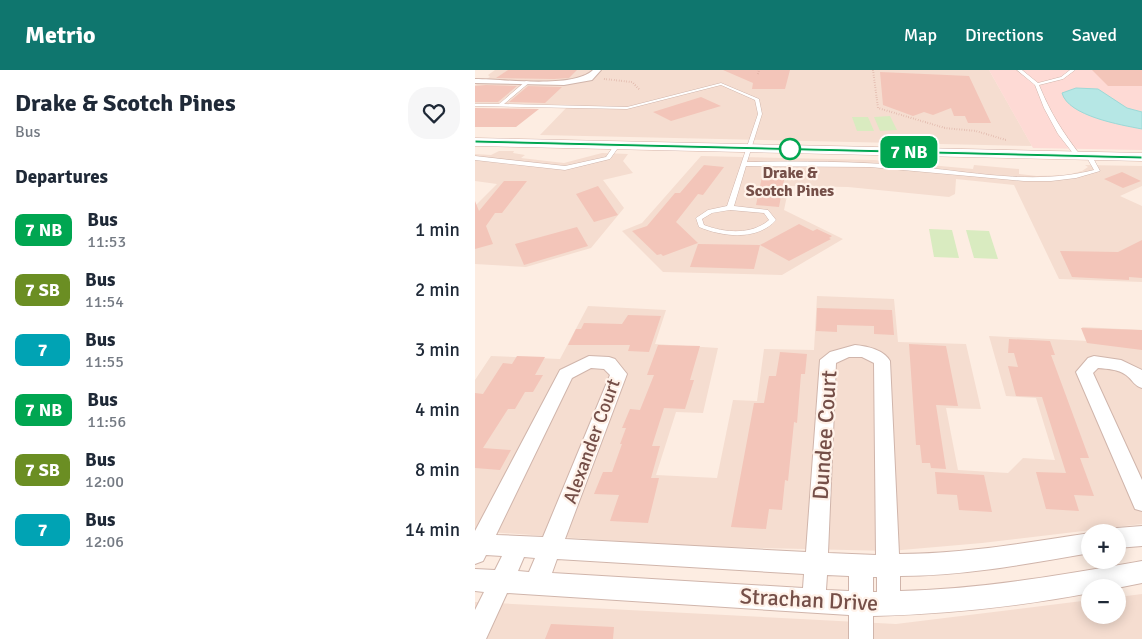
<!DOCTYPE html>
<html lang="en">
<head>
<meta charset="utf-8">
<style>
  :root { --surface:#fff; --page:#f6f6f7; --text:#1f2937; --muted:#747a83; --accent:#0f766e }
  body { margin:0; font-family:Signika,sans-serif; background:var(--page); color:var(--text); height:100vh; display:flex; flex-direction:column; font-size:19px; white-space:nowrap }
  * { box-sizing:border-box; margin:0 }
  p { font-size:16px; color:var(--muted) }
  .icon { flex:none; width:28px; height:28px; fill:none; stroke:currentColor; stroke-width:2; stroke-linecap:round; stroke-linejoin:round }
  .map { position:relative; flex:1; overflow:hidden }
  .side { display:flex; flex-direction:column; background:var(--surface); width:475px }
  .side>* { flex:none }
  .badge { padding:0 10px; border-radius:8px; font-size:18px; line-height:32px }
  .controls { position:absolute; left:606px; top:454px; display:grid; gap:10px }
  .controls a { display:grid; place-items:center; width:45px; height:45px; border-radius:50%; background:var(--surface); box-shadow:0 2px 12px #0003; font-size:25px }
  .map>.badge { position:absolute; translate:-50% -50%; box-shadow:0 0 0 2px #fff }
  h2 { padding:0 15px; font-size:19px; line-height:45px }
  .round { display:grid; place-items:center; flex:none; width:52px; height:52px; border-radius:20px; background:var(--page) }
  .summary { display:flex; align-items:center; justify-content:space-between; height:85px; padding:0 15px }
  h1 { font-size:24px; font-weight:700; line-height:38px }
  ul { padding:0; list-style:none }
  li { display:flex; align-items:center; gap:15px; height:60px; padding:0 15px }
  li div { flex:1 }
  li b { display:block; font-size:19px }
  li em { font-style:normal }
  li .badge { min-width:55px; font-weight:700; text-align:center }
  header { display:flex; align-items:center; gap:30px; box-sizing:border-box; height:70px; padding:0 25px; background:var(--accent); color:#fff }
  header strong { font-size:24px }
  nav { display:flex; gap:28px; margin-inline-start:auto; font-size:18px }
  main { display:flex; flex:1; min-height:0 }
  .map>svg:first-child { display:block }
</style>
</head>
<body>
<header>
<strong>Metrio</strong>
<nav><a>Map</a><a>Directions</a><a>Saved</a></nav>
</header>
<main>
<section class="side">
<div class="summary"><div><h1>Drake &amp; Scotch Pines</h1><p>Bus</p></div><a class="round"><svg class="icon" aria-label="heart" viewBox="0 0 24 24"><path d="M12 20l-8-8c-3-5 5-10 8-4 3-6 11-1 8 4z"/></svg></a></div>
<h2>Departures</h2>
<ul>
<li><span class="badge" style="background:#00a651;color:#fff">7 NB</span><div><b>Bus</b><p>11:53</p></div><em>1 min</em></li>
<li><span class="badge" style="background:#6b8e23;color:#fff">7 SB</span><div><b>Bus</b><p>11:54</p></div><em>2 min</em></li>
<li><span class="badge" style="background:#00a3b4;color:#fff">7</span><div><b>Bus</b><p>11:55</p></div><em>3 min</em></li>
<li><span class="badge" style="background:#00a651;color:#fff">7 NB</span><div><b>Bus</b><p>11:56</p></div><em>4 min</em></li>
<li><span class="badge" style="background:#6b8e23;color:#fff">7 SB</span><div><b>Bus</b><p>12:00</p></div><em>8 min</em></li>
<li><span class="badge" style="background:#00a3b4;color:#fff">7</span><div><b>Bus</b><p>12:06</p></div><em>14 min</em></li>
</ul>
</section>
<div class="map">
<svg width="667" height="569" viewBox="0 0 667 569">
  <rect width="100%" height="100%" fill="#fdede2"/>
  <!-- residential -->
  <path fill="#f5ddd0" d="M20,0H514L557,76L65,65L94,35L0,33V15L15,7L13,5Z
    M24,81H39L38,83L50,85L46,88L89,93L127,83L153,84L148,91L158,103L128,110L149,138L116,178L51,197L0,194V136L22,114L0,111V84L16,85Z
    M226,86L399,90L498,99L499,95L544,99V104L562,106L592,105L607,101L613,97L610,95L667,96V116L645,126L667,136V212L584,209L539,115L481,109L480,124L474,127L373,117L314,116L309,140L368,169L307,205L188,202L147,161L167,153Z
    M342,226L419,229L423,272L491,274L506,339L471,338L483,400L533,403L548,388L580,390L561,328L531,326L514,266L613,271L607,257L667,260V454L507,473L415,481L210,476L0,461V310L16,286L85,289L113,236L191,240L180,274L243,278L228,343L201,342L181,405L242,408L258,330L282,331L289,279L339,280Z
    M667,524V569H0V532L421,554L615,530V545H642L643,527Z"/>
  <!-- commercial -->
  <path fill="#fedad5" d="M514,0H667V80L558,78Z"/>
  <!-- green -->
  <path fill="#d9ebc0" d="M415,46L422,60L405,61L399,47Z
    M377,47H393L399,61H382Z
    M454,159L477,160L484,188L459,187Z
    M491,160L514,161L523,189L499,188Z"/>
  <!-- water -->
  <path fill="#b6e7e5" stroke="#9cd9d7" d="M601,18L623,19L652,38L667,42V59C646,55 593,46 587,23Z"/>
  <!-- building -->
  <path fill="#f3c5b9" d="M33,0H102L94,8L79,9L21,8Z
    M248,0H315L310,19H277L278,13Z
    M617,0H667V16H633Z
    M405,2L494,6L516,53H493L490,46H479L476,38L458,45L449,42L438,46L408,35Z
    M0,16L11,15L42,16L23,32H0Z
    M53,16L84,17H87L70,33L34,32Z
    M226,27L246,36L196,51L178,42Z
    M0,38L64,39L41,57H0Z
    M229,95L249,97L228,125L223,124L201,152L223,173L188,186L186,184L182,185L157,161L172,156L200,123H205Z
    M647,102L666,111L648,118L629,109Z
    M294,105H310L304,137L281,135L287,107H293Z
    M29,111H52L27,143H20L11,156L18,174L0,179V131L4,141Z
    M123,116L143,145L119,152L101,124Z
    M324,154L338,161L342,159L357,166L354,168L356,169L314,191L285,175Z
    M102,157L113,176L49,195L40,174Z
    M667,170V208L654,207V210L597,207L585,181L643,182Z
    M223,174L285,175L279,199L215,197Z
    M342,238L417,240L419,265L399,264V256L362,255V262L341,261Z
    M153,245L186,246L174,282L153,281L155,275H93L101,259H106L109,253L147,254Z
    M606,258L667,260V280L612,273Z
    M534,269L575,271L580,285H576L614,388H605L619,426L599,425L604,441L571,439L561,402L591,403L567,327L541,326L533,296L543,297L539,283H533Z
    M434,274L471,276L483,336L461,335L471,399L456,398L455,393H447L445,375H441Z
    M183,275L225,276L215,310H219L210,339L189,338L177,376H185L176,408H184L173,453L135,451L144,425L119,424L128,402H137L147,374H145L151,358H147L155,339L165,340L179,305H172Z
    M305,282L332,284L330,304H326L322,353L319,352L313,411L310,410L307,440L294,439L291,459L256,457L279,333H289L294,306H301Z
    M42,286L70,287L60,305H68L58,322H50L40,339H33L8,378L36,380L25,400L0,398V323L8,324L28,293L37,294Z
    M460,402L509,405L517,442L484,440L482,425L462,424Z
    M76,554L139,557L138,569H70Z"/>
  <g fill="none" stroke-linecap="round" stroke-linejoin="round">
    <defs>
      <path id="lane" d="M542,0H547L563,13L586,7L595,0H600L588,9L564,15C576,44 587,61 606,86L605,87H601L583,64L569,38L560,15Z
        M51,11L55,12L29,34L152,37L246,13L284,29L287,44L272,92C326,91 379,91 433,96C494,101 558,116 619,100L611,86L614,84L617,86L625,101L601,108L576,111H549L395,97L271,96L259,136L293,140L301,150C282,171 248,167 224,157L221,148L233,140L252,136L283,44L280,30L246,15L152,39L0,36V34H24ZM255,140L289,143L294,150C277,165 250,163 229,155L227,149L237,143Z
        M142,73L145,75L135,89L90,100L0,90V86L90,96L131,87L140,74Z"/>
      <path id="street" d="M118,0H126L117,10L89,15L0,13V9C28,9 98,19 118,0Z
        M380,275C392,276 409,280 415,291L424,484C488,484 551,473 615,463V483C552,494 489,506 425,506V521C507,519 586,505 667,491V513L642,518H615V523C541,537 473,544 398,546V569H374V545L32,523L11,569H0V540L9,522L0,521V499L20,500L27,486L11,485L8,491L0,494V461L85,300L114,286L134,287L140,289L152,304L90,469L331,482L345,290L355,282ZM374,287H387L399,293L401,485L353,483L361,293ZM116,298L129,299L135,305L68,467L21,465L97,308ZM49,487L60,488L54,502L43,501ZM82,489L329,504L328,518L77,503ZM352,505L374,506V521L351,520ZM398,507H402V522H398Z
        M619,286L646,290L667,300V318C659,316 658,310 651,305C643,299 633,299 623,298L618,303L667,410V441L660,439L601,302L613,288Z
        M667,456V476L642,478V462H634L642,458Z"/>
      <path id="secondary" d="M0,68L667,83V91L0,76Z"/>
    </defs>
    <!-- lane casing -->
    <use href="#lane" stroke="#d0b5ab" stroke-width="1"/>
    <!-- street casing -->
    <use href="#street" stroke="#d0b5ab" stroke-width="2"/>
    <!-- secondary casing -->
    <use href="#secondary" stroke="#d6b5aa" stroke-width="1"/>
    <!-- path -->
    <path stroke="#d8a89c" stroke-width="2" stroke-dasharray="0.5 2" stroke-linecap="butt" d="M398,0L403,38L470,58L501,61L531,70
      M283,4L284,0
      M129,9L157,12L165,20"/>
    <!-- lane -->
    <use href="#lane" fill="#fff" fill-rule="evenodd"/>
    <!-- street -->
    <use href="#street" fill="#fff" fill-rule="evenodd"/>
    <!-- secondary -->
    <use href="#secondary" fill="#fff" fill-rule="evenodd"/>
  </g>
  <!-- line -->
  <path fill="#00a651" stroke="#fff" d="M0,70L667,86V89L0,73Z"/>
  <!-- markers -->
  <circle fill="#fff" stroke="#00a651" stroke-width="2.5" cx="315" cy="79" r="10"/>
  <g text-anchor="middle" stroke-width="4.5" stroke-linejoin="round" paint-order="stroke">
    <!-- far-stop labels -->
    <g font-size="16" font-weight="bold" fill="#754f48" stroke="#fff2e9">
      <text x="315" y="108">Drake &amp;<tspan x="315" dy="18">Scotch Pines</tspan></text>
    </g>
    <!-- street labels -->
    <g font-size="19" fill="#754f48" stroke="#fff2e9">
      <text transform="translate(116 371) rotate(-70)" y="7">Alexander Court</text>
    </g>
    <!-- near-street labels -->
    <g font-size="22" fill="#754f48" stroke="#fff2e9">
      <text transform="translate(349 365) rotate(-86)" y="8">Dundee Court</text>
      <text transform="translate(334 529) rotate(3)" y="8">Strachan Drive</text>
    </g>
  </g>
</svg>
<div class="controls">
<a>+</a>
<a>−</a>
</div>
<b class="badge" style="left:434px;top:82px;background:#00a651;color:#fff">7 NB</b>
</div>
</main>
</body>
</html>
